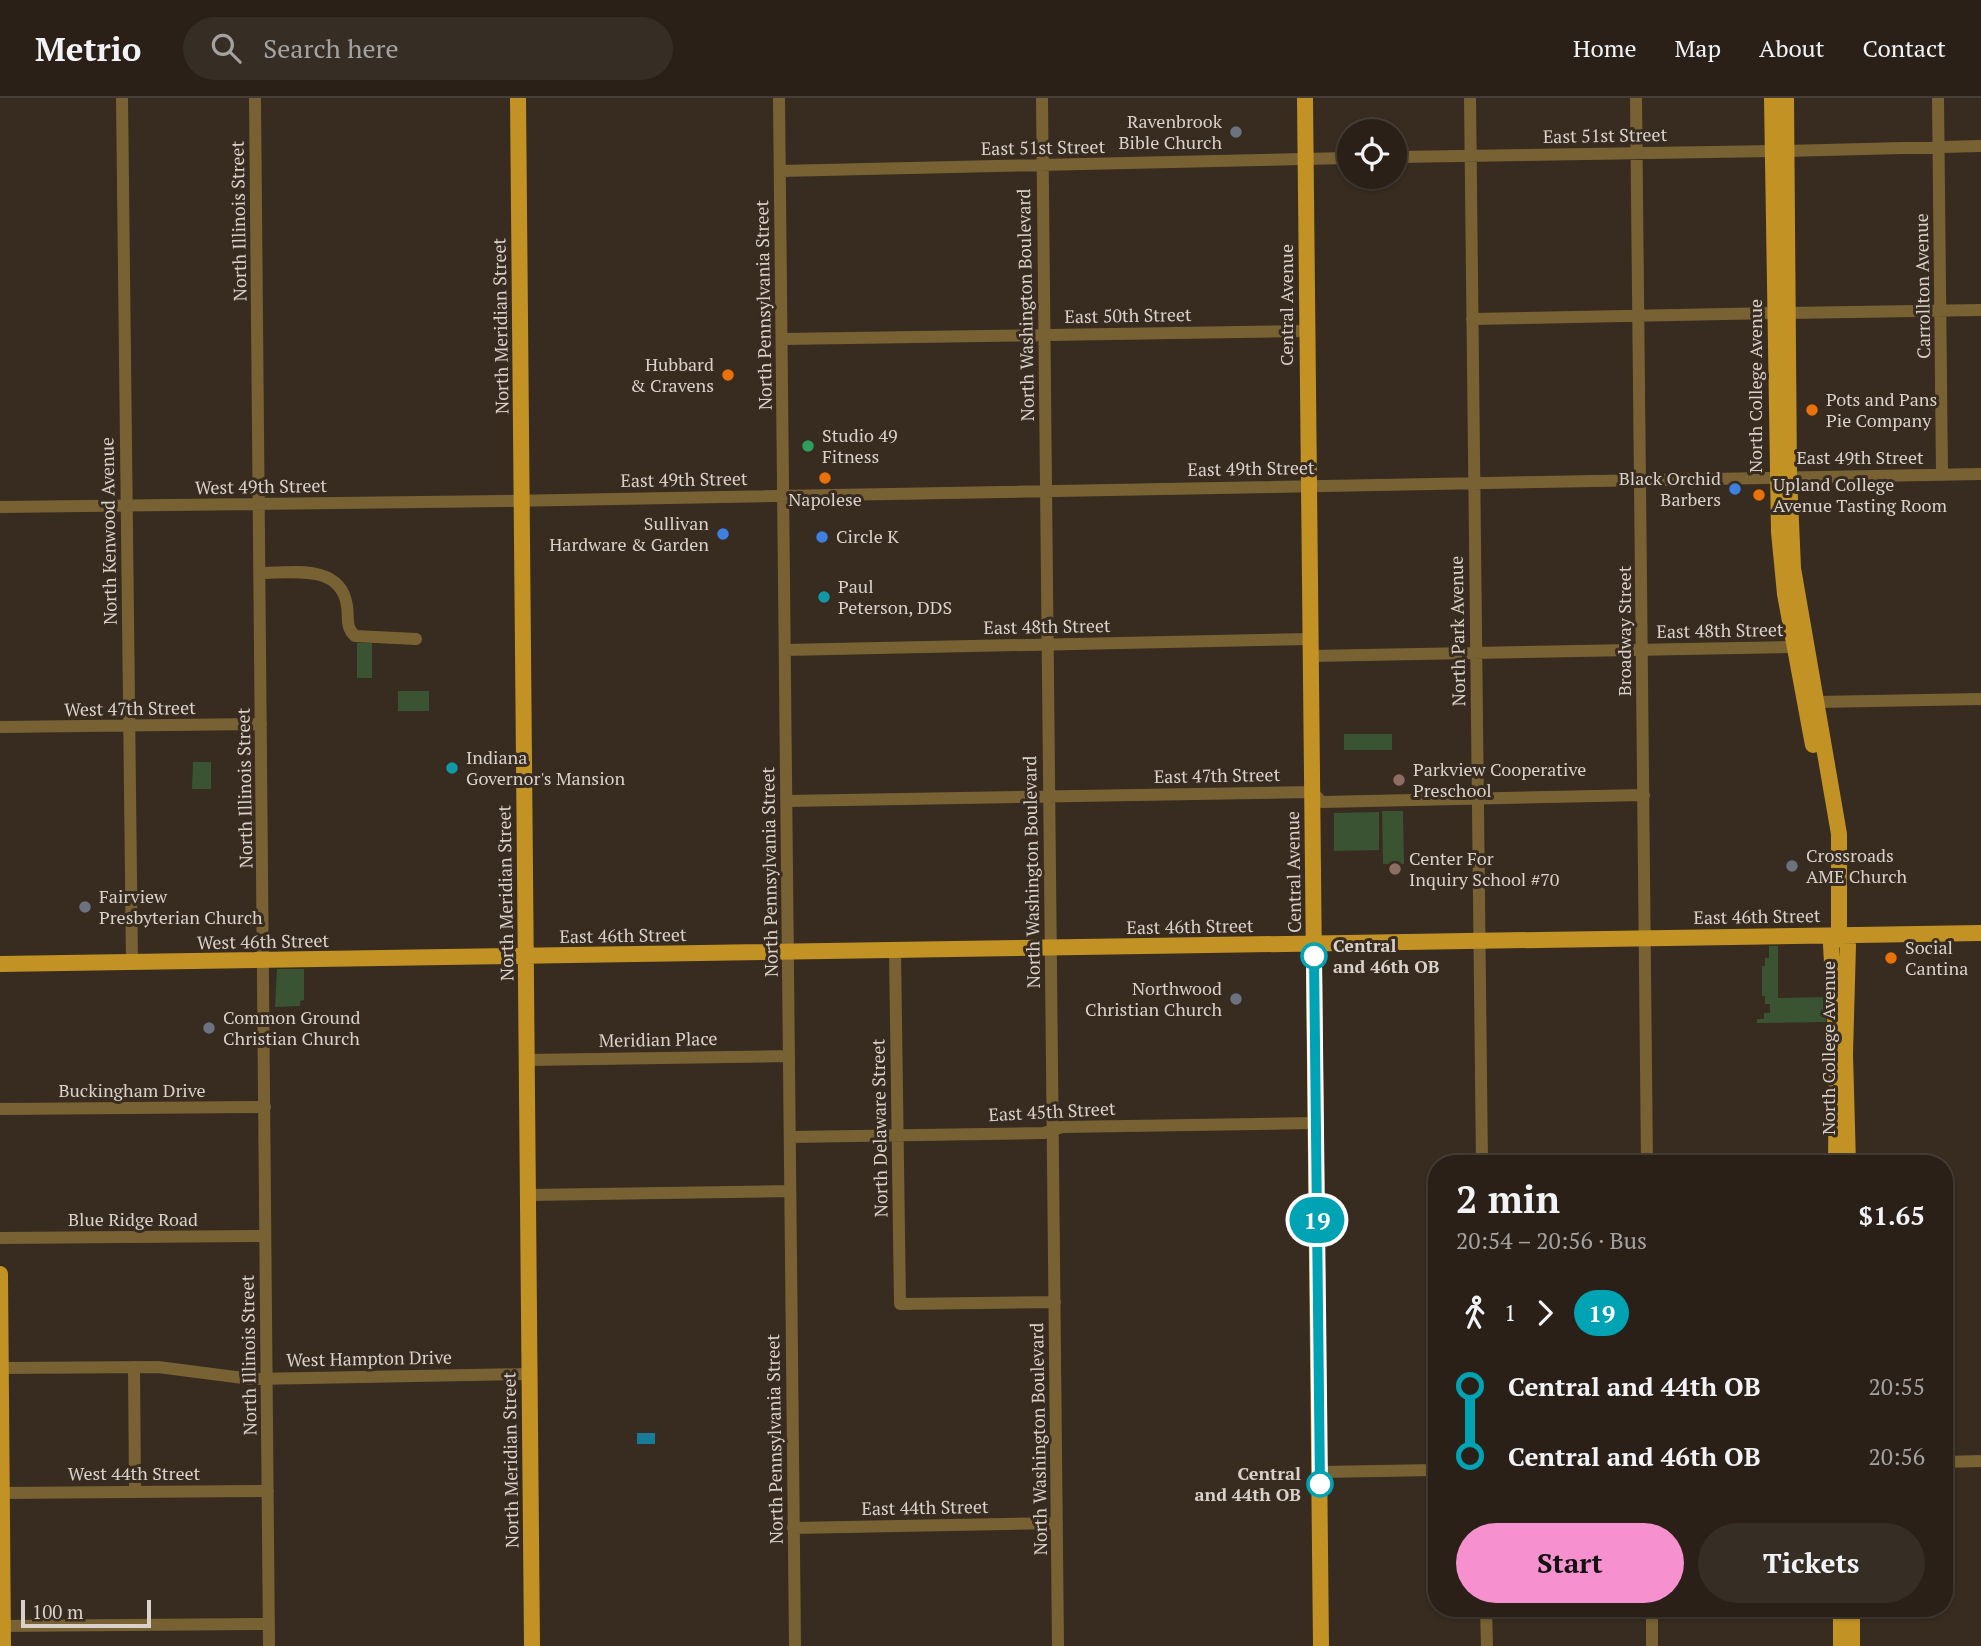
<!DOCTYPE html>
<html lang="en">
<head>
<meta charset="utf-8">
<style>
  :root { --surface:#2a2018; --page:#362d25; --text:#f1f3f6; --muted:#a5a3a2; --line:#463e37; --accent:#f790ce }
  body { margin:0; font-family:"PT Serif",serif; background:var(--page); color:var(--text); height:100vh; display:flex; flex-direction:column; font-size:26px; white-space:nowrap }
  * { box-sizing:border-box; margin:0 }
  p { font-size:23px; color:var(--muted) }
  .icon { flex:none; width:38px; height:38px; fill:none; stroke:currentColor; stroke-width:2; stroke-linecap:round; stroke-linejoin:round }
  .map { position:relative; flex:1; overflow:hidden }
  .panel { position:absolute; left:1428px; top:1057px; width:525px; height:462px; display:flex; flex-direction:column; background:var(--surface); border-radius:28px; box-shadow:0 2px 5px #0004,0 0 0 2px var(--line) }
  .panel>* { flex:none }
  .badge { padding:0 14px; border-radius:23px; font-size:24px; line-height:46px }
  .buttons { position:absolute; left:1337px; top:21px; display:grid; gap:14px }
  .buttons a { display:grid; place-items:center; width:70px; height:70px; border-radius:50%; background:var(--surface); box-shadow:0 2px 5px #0004,0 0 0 2px var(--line); font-size:35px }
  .scale { position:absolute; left:21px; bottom:18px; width:130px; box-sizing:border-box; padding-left:7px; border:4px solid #d9d1ca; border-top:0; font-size:19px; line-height:24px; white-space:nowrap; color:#d9d1ca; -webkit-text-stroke:5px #382b20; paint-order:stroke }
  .map>.badge { position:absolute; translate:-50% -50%; box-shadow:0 0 0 4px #fff }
  .legs { display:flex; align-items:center; gap:10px; height:77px; padding:0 28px; font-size:23px }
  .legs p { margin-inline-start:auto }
  .overview { display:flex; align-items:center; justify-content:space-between; height:119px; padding:0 28px }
  h1 { font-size:38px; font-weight:700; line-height:52px }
  .action { display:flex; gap:14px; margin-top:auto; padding:14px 28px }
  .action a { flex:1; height:80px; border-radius:42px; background:var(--accent); color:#111; font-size:28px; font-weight:700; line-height:80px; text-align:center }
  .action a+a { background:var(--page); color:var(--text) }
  ul { padding:0 28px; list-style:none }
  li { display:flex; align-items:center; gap:24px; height:70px; font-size:26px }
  li i { display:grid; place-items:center; width:10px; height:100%; margin:0 9px; background:currentColor }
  li i::after { content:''; width:18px; height:18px; margin:-9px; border:5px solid; border-radius:50%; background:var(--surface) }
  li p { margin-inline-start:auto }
  li:first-child i { background:linear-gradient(#0000 50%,currentColor 0) }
  li:last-child i { background:linear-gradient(currentColor 50%,#0000 0) }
  header { display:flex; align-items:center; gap:42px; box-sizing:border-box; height:98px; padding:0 35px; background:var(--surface); border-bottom:2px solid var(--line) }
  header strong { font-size:33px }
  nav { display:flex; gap:38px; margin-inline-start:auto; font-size:24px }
  .search { width:490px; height:63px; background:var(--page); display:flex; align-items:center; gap:18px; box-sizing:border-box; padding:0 24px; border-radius:38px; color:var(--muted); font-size:26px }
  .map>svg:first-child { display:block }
</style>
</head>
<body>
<header>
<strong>Metrio</strong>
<div class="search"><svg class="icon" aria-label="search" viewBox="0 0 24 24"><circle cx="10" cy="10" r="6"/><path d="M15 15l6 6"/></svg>Search here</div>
<nav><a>Home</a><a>Map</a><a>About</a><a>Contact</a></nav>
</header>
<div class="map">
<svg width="1981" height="1548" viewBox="0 0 1981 1548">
  <rect width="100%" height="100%" fill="#382b20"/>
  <!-- green -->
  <path fill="#3a5333" d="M357,545H372V580H357Z
    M398,593H429V613H398Z
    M1344,636H1392V652H1344Z
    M193,664H211V691H192Z
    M1382,713H1403L1404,766H1383Z
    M1379,714V752L1334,753V715Z
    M1769,848H1778V900L1825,899L1826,924L1757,925V921H1764V915H1770V906H1765V898H1762V868H1765V860H1769Z
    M277,871H304V902L300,903V908L275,909Z"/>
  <!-- water -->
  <path fill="#187c98" d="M637,1335H655V1346H637Z"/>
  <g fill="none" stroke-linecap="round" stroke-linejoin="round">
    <!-- minor -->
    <path stroke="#786234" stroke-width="12" d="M122,0L132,865
      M255,0L269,1548
      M779,0L795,1548
      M1042,0L1058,1548
      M1470,0L1482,1066
      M1636,0L1647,1066
      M1938,0L1942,377
      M1786,53L1981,48
      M1395,59L1774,53
      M780,73L1349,60
      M1787,215L1981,212
      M1472,221L1775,215
      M782,241L1307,233
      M0,409L506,403L1981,376
      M260,475C291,475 341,465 347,508C349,520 345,529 355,538L416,541
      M785,552L1310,541
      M1310,558L1794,549
      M1816,604L1981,601
      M0,629L261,626
      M787,703L1312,694L1322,704L1644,697
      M895,853L900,1206L1055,1204
      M527,962L789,958
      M0,1011L265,1009
      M790,1039L1044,1035L1062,1029L1315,1025
      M528,1097L790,1093
      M0,1140L265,1138
      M134,1269L135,1394
      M0,1270L158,1269L251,1281L529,1276
      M1944,1364L1981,1363
      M1320,1374L1437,1372
      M0,1395L268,1393
      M793,1430L1057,1425
      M1486,1510L1487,1548
      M1652,1510V1548
      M0,1528L269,1526"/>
    <!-- major -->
    <path stroke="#c29324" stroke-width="16" d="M518,0L532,1548
      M1305,0L1321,1548
      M1772,0L1779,434L1785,496L1813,647
      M1786,0L1789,378L1793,470L1839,736V837L1848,847L1845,956L1848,1066
      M0,866L1981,835
      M1836,1066L1837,957L1831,847L1839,837
      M0,1176L3,1548
      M1841,1510V1548
      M1852,1548V1510"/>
  </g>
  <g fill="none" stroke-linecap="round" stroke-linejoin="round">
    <defs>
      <path id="line-1" d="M1314,858L1320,1386"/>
    </defs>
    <!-- line-1 casing -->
    <use href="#line-1" stroke="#fff" stroke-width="16"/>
    <!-- line-1 -->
    <use href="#line-1" stroke="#00a3b4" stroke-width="10"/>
  </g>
  <!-- markers -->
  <g fill="#6b7280" stroke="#382b20" stroke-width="2.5">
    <circle cx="1236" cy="34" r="7"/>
    <circle cx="1792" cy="768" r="7"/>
    <circle cx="85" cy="809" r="7"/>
    <circle cx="1236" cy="901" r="7"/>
    <circle cx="209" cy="930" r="7"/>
  </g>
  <g fill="#e8710a" stroke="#382b20" stroke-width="2.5">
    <circle cx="728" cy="277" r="7"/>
    <circle cx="1812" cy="312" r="7"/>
    <circle cx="825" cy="380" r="7"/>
    <circle cx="1759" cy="397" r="7"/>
    <circle cx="1891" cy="860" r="7"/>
  </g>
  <circle fill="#2e9e5b" stroke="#382b20" stroke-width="2.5" cx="808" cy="348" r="7"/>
  <g fill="#3f7fe0" stroke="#382b20" stroke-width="2.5">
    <circle cx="1735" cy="391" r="7"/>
    <circle cx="723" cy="436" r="7"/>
    <circle cx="822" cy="439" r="7"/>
  </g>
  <g fill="#0f9aa8" stroke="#382b20" stroke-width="2.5">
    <circle cx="824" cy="499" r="7"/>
    <circle cx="452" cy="670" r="7"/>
  </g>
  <g fill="#8d6e63" stroke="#382b20" stroke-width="2.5">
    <circle cx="1399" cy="682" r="7"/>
    <circle cx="1395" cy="771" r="7"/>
  </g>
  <g fill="#fff" stroke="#00a3b4" stroke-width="3.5">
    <circle cx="1314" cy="858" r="12"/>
    <circle cx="1320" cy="1386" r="12"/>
  </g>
  <g text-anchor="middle" stroke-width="6" stroke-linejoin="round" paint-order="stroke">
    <!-- poi labels -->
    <g font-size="18" fill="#d9d1ca" stroke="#382b20" text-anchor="start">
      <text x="1222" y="30" text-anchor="end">Ravenbrook<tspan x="1222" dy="21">Bible Church</tspan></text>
      <text x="714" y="273" text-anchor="end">Hubbard<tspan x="714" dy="21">&amp; Cravens</tspan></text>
      <text x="1826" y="308">Pots and Pans<tspan x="1826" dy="21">Pie Company</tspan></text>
      <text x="822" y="344">Studio 49<tspan x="822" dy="21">Fitness</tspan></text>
      <text x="1721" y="387" text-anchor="end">Black Orchid<tspan x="1721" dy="21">Barbers</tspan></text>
      <text x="1773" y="393">Upland College<tspan x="1773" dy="21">Avenue Tasting Room</tspan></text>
      <text x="825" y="408" text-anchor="middle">Napolese</text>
      <text x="709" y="432" text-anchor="end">Sullivan<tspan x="709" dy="21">Hardware &amp; Garden</tspan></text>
      <text x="836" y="445">Circle K</text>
      <text x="838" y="495">Paul<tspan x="838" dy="21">Peterson, DDS</tspan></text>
      <text x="466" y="666">Indiana<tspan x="466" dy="21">Governor's Mansion</tspan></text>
      <text x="1413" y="678">Parkview Cooperative<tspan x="1413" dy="21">Preschool</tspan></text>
      <text x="1806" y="764">Crossroads<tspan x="1806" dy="21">AME Church</tspan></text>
      <text x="1409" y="767">Center For<tspan x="1409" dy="21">Inquiry School #70</tspan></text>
      <text x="99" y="805">Fairview<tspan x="99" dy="21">Presbyterian Church</tspan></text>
      <text x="1905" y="856">Social<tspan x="1905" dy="21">Cantina</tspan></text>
      <text x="1222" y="897" text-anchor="end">Northwood<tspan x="1222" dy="21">Christian Church</tspan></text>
      <text x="223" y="926">Common Ground<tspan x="223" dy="21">Christian Church</tspan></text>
    </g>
    <!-- street labels -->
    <g font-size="18" fill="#d9d1ca" stroke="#382b20">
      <text transform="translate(1605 38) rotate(-1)" y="6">East 51st Street</text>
      <text transform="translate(1043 50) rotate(-1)" y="6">East 51st Street</text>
      <text transform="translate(239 123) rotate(-91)" y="6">North Illinois Street</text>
      <text transform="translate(1923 188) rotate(-91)" y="6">Carrollton Avenue</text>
      <text transform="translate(764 207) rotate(-91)" y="6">North Pennsylvania Street</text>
      <text transform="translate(1026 207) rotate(-91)" y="6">North Washington Boulevard</text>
      <text transform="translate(1287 207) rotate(-90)" y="6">Central Avenue</text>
      <text transform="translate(1128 218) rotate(-1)" y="6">East 50th Street</text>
      <text transform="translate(501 228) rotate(-91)" y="6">North Meridian Street</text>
      <text transform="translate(1756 288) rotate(-90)" y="6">North College Avenue</text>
      <text x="1860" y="366">East 49th Street</text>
      <text transform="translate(1251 371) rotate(-1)" y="6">East 49th Street</text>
      <text transform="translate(684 382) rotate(-1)" y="6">East 49th Street</text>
      <text transform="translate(261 389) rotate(-1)" y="6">West 49th Street</text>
      <text transform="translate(109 433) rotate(-91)" y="6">North Kenwood Avenue</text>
      <text transform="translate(1047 529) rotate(-1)" y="6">East 48th Street</text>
      <text transform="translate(1458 533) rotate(-91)" y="6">North Park Avenue</text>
      <text transform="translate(1625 533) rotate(-90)" y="6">Broadway Street</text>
      <text transform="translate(1720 533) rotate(-1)" y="6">East 48th Street</text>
      <text transform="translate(130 611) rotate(-1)" y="6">West 47th Street</text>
      <text transform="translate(1217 678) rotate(-1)" y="6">East 47th Street</text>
      <text transform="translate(245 690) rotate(-91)" y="6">North Illinois Street</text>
      <text transform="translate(770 774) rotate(-91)" y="6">North Pennsylvania Street</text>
      <text transform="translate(1032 774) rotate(-91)" y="6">North Washington Boulevard</text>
      <text transform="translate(1294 774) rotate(-91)" y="6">Central Avenue</text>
      <text transform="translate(506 795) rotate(-91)" y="6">North Meridian Street</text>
      <text transform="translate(1757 819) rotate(-1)" y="6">East 46th Street</text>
      <text transform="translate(1190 829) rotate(-1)" y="6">East 46th Street</text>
      <text transform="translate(623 838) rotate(-1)" y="6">East 46th Street</text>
      <text transform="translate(263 844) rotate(-1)" y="6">West 46th Street</text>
      <text transform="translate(658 942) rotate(-1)" y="6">Meridian Place</text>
      <text transform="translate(1829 950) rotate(-90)" y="6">North College Avenue</text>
      <text x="132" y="999">Buckingham Drive</text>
      <text transform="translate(1052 1014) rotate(-3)" y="6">East 45th Street</text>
      <text transform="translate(880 1030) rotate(-91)" y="6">North Delaware Street</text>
      <text x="133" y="1128">Blue Ridge Road</text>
      <text transform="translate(249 1257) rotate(-91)" y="6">North Illinois Street</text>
      <text transform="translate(369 1261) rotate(-1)" y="6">West Hampton Drive</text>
      <text transform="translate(775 1341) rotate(-91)" y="6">North Pennsylvania Street</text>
      <text transform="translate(1039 1341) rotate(-91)" y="6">North Washington Boulevard</text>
      <text transform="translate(511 1362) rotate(-91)" y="6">North Meridian Street</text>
      <text x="134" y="1382">West 44th Street</text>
      <text transform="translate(925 1410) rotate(-1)" y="6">East 44th Street</text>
    </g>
    <!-- stop labels -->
    <g font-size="18" font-weight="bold" fill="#d9d1ca" stroke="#382b20" text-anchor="start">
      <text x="1333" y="854">Central<tspan x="1333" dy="21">and 46th OB</tspan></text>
      <text x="1301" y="1382" text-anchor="end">Central<tspan x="1301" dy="21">and 44th OB</tspan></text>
    </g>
  </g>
</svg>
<div class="buttons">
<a><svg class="icon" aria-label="locate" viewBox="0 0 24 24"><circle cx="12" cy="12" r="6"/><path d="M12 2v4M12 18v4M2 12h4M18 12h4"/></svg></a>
</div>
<div class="scale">100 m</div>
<b class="badge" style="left:1317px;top:1122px;background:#00a3b4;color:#fff">19</b>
<section class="panel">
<div class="overview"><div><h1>2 min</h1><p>20:54 – 20:56 · Bus</p></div><b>$1.65</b></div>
<div class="legs"><svg class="icon" aria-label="walk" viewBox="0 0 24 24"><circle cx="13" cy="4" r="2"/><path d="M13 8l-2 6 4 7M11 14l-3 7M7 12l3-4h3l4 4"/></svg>1<svg class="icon" aria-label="forward" viewBox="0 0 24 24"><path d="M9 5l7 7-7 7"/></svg><b class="badge" style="background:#00a3b4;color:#fff">19</b></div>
<ul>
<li><i style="color:#00a3b4"></i><b>Central and 44th OB</b><p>20:55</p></li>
<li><i style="color:#00a3b4"></i><b>Central and 46th OB</b><p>20:56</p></li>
</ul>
<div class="action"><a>Start</a><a>Tickets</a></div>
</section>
</div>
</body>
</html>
